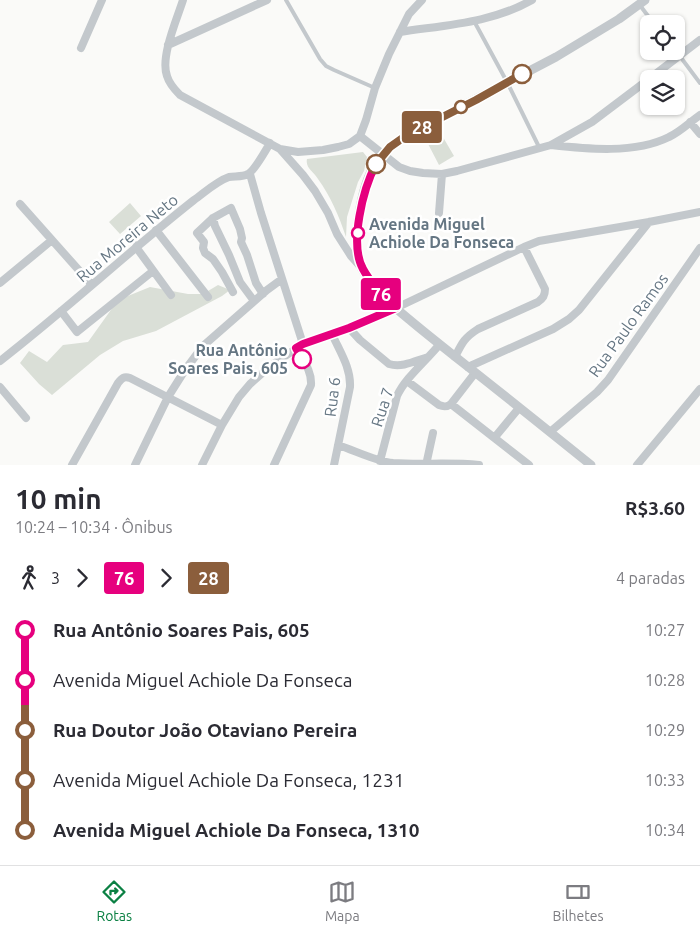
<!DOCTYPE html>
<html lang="pt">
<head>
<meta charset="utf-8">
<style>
  :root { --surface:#fff; --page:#f7f7f7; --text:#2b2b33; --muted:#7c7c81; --line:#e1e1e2; --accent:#0b8043 }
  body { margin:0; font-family:Ubuntu,sans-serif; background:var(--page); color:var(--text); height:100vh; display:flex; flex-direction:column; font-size:19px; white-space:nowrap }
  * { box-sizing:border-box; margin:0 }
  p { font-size:16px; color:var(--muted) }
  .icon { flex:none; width:28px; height:28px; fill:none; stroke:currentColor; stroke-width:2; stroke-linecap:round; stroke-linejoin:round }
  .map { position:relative; height:465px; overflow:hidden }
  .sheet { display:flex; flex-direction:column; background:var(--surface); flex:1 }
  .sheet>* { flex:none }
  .badge { padding:0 10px; border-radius:4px; font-size:18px; line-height:32px }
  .fabs { position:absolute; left:640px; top:15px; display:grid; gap:10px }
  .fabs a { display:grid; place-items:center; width:45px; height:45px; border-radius:8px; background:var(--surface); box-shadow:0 1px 4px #0004; font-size:25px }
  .map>.badge { position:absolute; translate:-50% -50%; box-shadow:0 0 0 2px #fff }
  .legs { display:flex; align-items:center; gap:8px; height:55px; padding:0 15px; font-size:16px }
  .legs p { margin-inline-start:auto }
  .head { display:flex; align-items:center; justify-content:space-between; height:85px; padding:0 15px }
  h1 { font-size:28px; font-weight:700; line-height:38px }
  ul { padding:0 15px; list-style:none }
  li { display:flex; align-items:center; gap:18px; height:50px; font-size:19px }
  li i { display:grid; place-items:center; width:8px; height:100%; margin:0 6px; background:currentColor }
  li i::after { content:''; width:12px; height:12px; margin:-6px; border:4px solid; border-radius:50%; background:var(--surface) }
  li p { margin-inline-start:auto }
  li:first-child i { background:linear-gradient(#0000 50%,currentColor 0) }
  li:last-child i { background:linear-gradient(currentColor 50%,#0000 0) }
  .tab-bar { display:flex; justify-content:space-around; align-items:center; height:70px; border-top:1px solid var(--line); background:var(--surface); font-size:14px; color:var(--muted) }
  .tab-bar a { display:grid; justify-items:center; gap:2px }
  .tab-bar .selected { color:var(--accent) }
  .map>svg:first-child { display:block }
</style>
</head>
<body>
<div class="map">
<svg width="700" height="465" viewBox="0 0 700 465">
  <rect width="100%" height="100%" fill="#fafaf8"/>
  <!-- green -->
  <path fill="#dadfd7" d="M440,132L454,156L439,165L426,140Z
    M363,152L367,157L364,171L358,182L347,217L346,237C339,216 331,197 318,179C314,172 305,168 307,159Z
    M130,203L141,216L120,234L109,222Z
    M218,285L230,290L222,296L156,331L123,341L100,355L52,395L39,384L20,363L29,351L47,362L63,345L88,342L118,300L150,287L188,294H203Z"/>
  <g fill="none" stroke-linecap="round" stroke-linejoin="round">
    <!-- service -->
    <path stroke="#c3c8cc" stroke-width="4" d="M286,0L320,59L326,66L334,70L375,88
      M639,4L654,24
      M474,21L507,82L540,149
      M676,51L700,83
      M128,235L138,246"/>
    <!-- minor -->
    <path stroke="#c3c8cc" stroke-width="8" d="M183,0C177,19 160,57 167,76C169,83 175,90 180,95L280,149L298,152L323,150L338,147L349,144L360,136
      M400,32C445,25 492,23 532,0
      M168,45L267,0
      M81,48L102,0
      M649,79L700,40
      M690,122L700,134
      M360,136L399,167L410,171L423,173L442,174L457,171L551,145L592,122L649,79
      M360,136L366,120L375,88L389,54L409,14L422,0
      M551,145C587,149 635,154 669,137C680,132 690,122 700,115
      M280,149L303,175L315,191L328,213L337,234L351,256L360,266
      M250,174L261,213L303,344
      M20,204L92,285
      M439,213L442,174
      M213,218L215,226L229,255L240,282L254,301
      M156,230L208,297
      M136,247L171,295
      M0,283L52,240
      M233,292L222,272L213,259L205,253L203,248L204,242L197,233L213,218L231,208L240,229L242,238L241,242L247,255L256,283L263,294
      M61,311L77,332L153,271
      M349,328L360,340L389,364C402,368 415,361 428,357
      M332,334C340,352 351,368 350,387L334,465
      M455,357C462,343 464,338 478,329L538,302C543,298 545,296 545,289L524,247
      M0,361C67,309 128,252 194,200C205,192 217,181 229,177C235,176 243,177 248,174C254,171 266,150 270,143
      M468,367L553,329L569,319L579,310L649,222
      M407,381L439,405C444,407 447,407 451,404L475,373
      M0,387L26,418
      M451,404L529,465
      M550,432L597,392L608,380L700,248
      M495,437L519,408
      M338,445C356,451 375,461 393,463C422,465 450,462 479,465
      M380,461L397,396C405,378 426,361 439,345
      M72,465L118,383C122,378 124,376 130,378L222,425
      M135,465L168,397L185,370L203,346L267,290L282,279
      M202,465L222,425L239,397L250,384L269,367L303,344L349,328L396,308L524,247L539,241L649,222L700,212
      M274,465L311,385C312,371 303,360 297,349
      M426,465L433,433
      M637,465L700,389"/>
    <!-- tertiary -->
    <path stroke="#c3c8cc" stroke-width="9" d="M591,465C550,432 509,399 467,366C448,351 429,336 411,321C393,306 373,290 362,269C350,244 361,185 376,163C384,151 395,143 407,135L556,57L619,19L645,0"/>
  </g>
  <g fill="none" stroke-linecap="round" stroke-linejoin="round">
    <defs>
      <path id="line-1" d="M302,359L296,348L303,344L349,328L396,308C383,296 371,284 363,269C349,244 363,189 376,164"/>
      <path id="line-2" d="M376,164L390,147L407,135L476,100L522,74"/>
    </defs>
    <!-- line-1 casing -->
    <use href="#line-1" stroke="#fff" stroke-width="11"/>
    <!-- line-2 casing -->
    <use href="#line-2" stroke="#fff" stroke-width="11"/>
    <!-- line-1 -->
    <use href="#line-1" stroke="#e6007e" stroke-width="8"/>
    <!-- line-2 -->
    <use href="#line-2" stroke="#8b5e3c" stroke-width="8"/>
  </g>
  <!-- markers -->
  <g fill="#fff" stroke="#8b5e3c" stroke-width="2.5">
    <circle cx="522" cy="74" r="9"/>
    <circle cx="461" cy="107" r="6"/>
    <circle cx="376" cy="164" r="9"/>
  </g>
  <g fill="#fff" stroke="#e6007e" stroke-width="2.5">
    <circle cx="358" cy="233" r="6"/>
    <circle cx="302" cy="359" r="9"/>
  </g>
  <g text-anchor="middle" stroke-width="5" stroke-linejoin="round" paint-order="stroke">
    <!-- stop labels -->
    <g font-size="16" font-weight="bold" fill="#657683" stroke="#fff" text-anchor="start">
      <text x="369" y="230">Avenida Miguel<tspan x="369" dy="18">Achiole Da Fonseca</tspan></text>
      <text x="288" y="356" text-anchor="end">Rua Antônio<tspan x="288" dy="18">Soares Pais, 605</tspan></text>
    </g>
    <!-- street labels -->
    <g font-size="16" fill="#657683" stroke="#fff">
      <text transform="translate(127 238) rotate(-40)" y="6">Rua Moreira Neto</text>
      <text transform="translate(628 325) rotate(-54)" y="6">Rua Paulo Ramos</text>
      <text transform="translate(332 397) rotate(-83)" y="6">Rua 6</text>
      <text transform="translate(382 407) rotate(-72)" y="6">Rua 7</text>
    </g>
  </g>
</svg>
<div class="fabs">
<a><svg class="icon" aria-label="locate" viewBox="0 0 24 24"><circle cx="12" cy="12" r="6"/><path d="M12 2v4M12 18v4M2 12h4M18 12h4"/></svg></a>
<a><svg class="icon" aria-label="layers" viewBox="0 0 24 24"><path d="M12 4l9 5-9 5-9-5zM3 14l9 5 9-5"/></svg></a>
</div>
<b class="badge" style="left:381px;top:294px;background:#e6007e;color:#fff">76</b>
<b class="badge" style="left:422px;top:127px;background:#8b5e3c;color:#fff">28</b>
</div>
<section class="sheet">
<div class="head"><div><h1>10 min</h1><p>10:24 – 10:34 · Ônibus</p></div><b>R$3.60</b></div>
<div class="legs"><svg class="icon" aria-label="walk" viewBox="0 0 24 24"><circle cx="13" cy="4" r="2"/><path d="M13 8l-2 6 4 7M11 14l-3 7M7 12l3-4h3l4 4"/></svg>3<svg class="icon" aria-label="forward" viewBox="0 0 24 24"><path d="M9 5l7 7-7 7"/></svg><b class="badge" style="background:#e6007e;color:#fff">76</b><svg class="icon" aria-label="forward" viewBox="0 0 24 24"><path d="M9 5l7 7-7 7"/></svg><b class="badge" style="background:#8b5e3c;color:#fff">28</b><p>4 paradas</p></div>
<ul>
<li><i style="color:#e6007e"></i><b>Rua Antônio Soares Pais, 605</b><p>10:27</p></li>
<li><i style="color:#e6007e"></i><span>Avenida Miguel Achiole Da Fonseca</span><p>10:28</p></li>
<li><i style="color:#8b5e3c"></i><b>Rua Doutor João Otaviano Pereira</b><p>10:29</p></li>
<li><i style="color:#8b5e3c"></i><span>Avenida Miguel Achiole Da Fonseca, 1231</span><p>10:33</p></li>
<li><i style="color:#8b5e3c"></i><b>Avenida Miguel Achiole Da Fonseca, 1310</b><p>10:34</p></li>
</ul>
</section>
<nav class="tab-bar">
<a class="selected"><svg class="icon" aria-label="directions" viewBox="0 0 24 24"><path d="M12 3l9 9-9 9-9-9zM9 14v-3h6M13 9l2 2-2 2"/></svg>Rotas</a>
<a><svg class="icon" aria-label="map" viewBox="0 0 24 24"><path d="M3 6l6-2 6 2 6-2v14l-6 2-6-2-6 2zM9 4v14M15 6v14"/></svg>Mapa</a>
<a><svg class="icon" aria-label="tickets" viewBox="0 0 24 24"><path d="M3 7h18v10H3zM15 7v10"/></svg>Bilhetes</a>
</nav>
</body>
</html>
